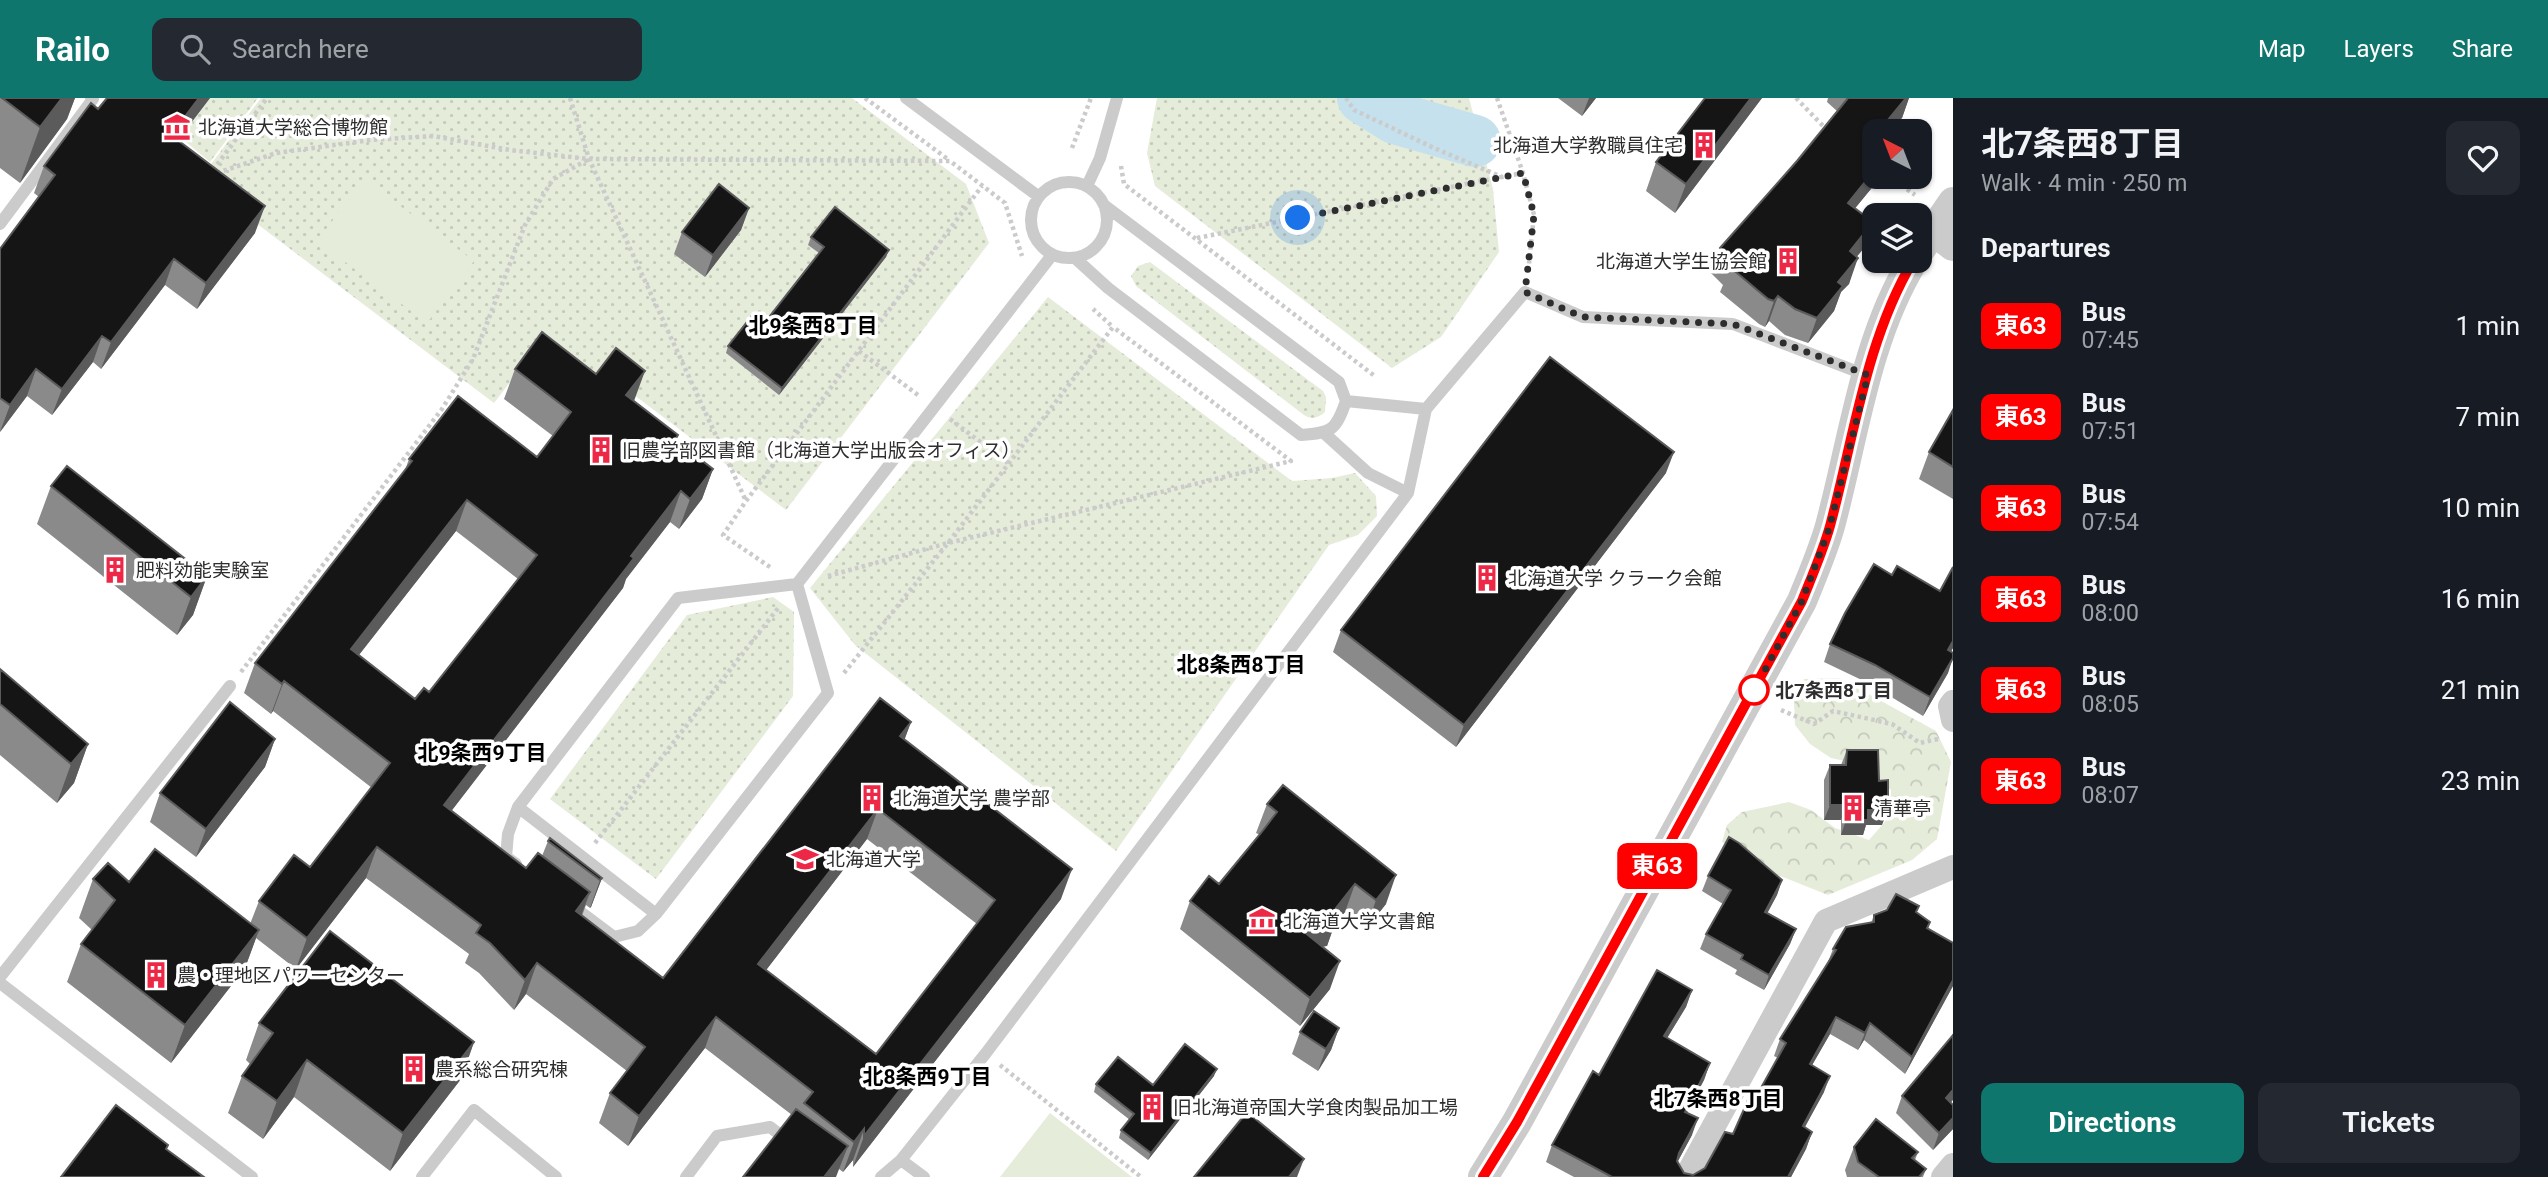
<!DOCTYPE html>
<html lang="en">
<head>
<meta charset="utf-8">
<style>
  :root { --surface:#171b24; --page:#242831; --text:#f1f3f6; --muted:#9ea1a6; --accent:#0f766e }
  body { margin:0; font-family:Roboto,"Noto Sans JP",sans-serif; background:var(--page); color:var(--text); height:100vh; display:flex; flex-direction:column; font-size:26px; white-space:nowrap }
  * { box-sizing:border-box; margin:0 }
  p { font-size:23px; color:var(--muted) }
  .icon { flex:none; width:38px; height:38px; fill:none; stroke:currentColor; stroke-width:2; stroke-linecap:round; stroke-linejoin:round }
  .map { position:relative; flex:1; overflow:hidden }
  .side { display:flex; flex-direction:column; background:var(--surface); width:595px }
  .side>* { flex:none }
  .badge { padding:0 14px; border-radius:10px; font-size:24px; line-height:46px }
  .needle { width:46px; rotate:318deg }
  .tools { position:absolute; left:1862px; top:21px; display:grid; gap:14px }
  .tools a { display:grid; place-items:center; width:70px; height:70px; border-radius:14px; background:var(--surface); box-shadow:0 2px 5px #0004; font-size:35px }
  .you { position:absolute; width:35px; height:35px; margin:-18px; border:5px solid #fff; border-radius:50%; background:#1a73e8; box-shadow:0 0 0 10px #1a73e833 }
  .map>.badge { position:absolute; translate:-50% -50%; box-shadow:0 0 0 4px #fff }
  h2 { padding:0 28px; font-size:26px; line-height:63px }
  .round { display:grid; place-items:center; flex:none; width:74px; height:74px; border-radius:14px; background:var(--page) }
  .overview { display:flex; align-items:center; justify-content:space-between; height:119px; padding:0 28px }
  h1 { font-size:33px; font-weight:700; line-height:52px }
  .action { display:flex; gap:14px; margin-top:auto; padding:14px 28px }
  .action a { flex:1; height:80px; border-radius:14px; background:var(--accent); color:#fff; font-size:28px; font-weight:700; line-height:80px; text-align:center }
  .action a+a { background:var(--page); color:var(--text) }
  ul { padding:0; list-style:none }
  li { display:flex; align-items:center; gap:21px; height:91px; padding:0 28px }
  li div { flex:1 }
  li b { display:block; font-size:26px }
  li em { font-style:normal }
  li .badge { min-width:77px; font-weight:700; text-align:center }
  header { display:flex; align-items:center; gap:42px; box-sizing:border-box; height:98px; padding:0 35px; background:var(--accent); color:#fff }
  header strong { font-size:33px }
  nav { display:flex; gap:38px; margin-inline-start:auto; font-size:24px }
  .search { width:490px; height:63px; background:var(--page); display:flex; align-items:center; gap:18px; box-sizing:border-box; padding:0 24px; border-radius:14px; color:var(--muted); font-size:26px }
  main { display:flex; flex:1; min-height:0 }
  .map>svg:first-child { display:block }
</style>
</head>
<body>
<header>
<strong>Railo</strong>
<div class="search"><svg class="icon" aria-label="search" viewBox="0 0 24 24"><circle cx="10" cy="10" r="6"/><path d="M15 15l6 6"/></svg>Search here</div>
<nav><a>Map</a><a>Layers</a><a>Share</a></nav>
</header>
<main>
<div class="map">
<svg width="1953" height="1079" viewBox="0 0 1953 1079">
  <defs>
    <pattern id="grass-dots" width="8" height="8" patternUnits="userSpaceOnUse" patternTransform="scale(1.75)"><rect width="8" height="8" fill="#e5ecda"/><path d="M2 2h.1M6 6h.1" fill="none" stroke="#c5cbbb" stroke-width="1.8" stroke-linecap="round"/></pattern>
    <pattern id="forest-crowns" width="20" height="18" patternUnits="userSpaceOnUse" patternTransform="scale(1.75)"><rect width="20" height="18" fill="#e5ecda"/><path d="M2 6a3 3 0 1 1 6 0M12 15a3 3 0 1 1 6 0" fill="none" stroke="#c5cbbb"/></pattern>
  </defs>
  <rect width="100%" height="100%" fill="#fff"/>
  <!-- grass -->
  <path fill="url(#grass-dots)" d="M210,0H258L210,64L180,39Z
    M261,0H852L966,86L989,145L786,412L605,275L587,299L531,257L494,305L199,82Z
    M1157,0H1469L1493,91L1499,154L1441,239L1392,270L1155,88L1147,55Z
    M1150,164L1323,293L1326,299L1325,314C1318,320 1312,322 1304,317L1136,188L1131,178L1138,168Z
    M1048,199L1292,383L1332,380L1355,375L1376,398L1377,418L1358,437L1329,447L1116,753L855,547L810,490Z
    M773,499L794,514L793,598L656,781L550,701L687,517Z"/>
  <!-- forest -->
  <path fill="url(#forest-crowns)" d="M1839,580L1936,633L1951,664L1937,741L1912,762L1828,797L1758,769L1722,744L1727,727L1742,714L1789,704L1811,712L1835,730L1869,742L1890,718L1891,692L1859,666L1831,660L1810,646L1795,627L1794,603L1804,581Z"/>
  <!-- pitch -->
  <path fill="#e5ecda" d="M364,81L474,163L427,225L317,143Z
    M1050,1015L1132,1079H1000Z"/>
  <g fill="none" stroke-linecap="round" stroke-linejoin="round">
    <!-- river -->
    <path stroke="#c5e1ed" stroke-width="52" d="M1363,0L1395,20L1475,43"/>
    <!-- path -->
    <path stroke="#cbcbcb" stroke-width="4.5" stroke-dasharray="3.5 3.5" stroke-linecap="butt" d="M570,0L589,61L746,403
      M865,0L949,62
      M1346,0L1354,12L1434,50L1502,79L1523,75L1534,117L1528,175
      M1497,0L1523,75
      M1796,0L1827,32
      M1072,50L1091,0
      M1121,68L1124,86L1376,279
      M213,72L267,0
      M217,75L276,55L371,42L433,38L510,52L589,61L950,63L1005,105L1022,158
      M1890,79L1915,97
      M1197,140L1501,79
      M859,253L918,297
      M950,321L1008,365
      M770,469L723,437L746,403L982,88
      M828,478L948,445L1291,363L1113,229
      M241,574L442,311L473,261L525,127L553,81L589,61
      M844,575L948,445L1113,229L1093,211
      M1781,612L1814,626L1833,613L1892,626L1920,645L1938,641
      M595,745L779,509
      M1000,967L1141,1079"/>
    <!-- service -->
    <path stroke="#cbcbcb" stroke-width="12" d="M906,0L1038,98
      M1031 122a38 38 0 1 1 76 0a38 38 0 1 1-76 0Z
      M1087,88L1100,60L1117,0
      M0,126L93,1L91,0
      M1075,160L1108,190L1301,337C1332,335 1336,332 1346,303L1339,284L1104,107
      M1346,303L1426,311
      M1324,335L1368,375L1408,395
      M797,486L828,595L656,816L518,709L678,500L797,486L1052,157
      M516,766L506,759L508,736L518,709
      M570,806L614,839L638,833L656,816
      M0,879L230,588
      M0,885L252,1079
      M422,1079L474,1012L556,1079
      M686,1079L717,1038L770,1029L791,1045
      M881,1079L901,1062
      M924,1079L901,1062L986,955L1408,395L1426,311L1525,194L1583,219L1733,226L1866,277"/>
    <!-- minor -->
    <path stroke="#cbcbcb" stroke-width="24" d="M1953,604L1950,608L1953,622
      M1686,1079L1826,823L1953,769
      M1943,1079L1953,1067"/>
    <!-- tertiary -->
    <path stroke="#cbcbcb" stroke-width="30" d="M1932,132L1953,148
      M1920,152L1953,104
      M1483,1079L1517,1024L1802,503C1812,478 1823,453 1830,428C1854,339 1865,242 1913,163"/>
  </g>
  <!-- wall -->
  <path fill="#8a8a8a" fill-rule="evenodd" d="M0,0H75L67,21L20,85L0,70Z
    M107,0H210L178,42L255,135L197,211L165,187L101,271L93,264L52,317L27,298L0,334V151L39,99L34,95L44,68L98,11Z
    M1558,0H1596L1582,18Z
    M1705,0H1762L1675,115L1646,93L1656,64Z
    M1828,0H1909L1902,20L1874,33L1875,86L1855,110L1864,150L1856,159L1849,186L1841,194L1834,213L1808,245L1785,237L1769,223L1765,229L1759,226L1720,194L1723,187L1711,175L1720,150L1797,63L1837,13L1827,4Z
    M749,110L741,132L705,179L674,156L682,134Z
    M811,139L886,159L779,297L726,255L728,248L762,228L819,155L808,147Z
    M515,271L596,276L634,303L676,343L713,371L702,401L679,431L670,424L626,481L623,490L451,713L526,770L542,758L548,743L602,780L591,809L590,810L586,807L582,818L663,880L911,624L904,642L1061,801L853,1069V1062L843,1074L839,1071L792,1017L705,950L628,1048L599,1025L610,995L627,973L526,896L514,912L479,875L465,865L469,856L366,780L296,871L256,840L245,870L171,965L67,884L81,846L92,832L79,820L93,781L129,784L250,826L259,803L310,769L372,690L273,613L271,616L244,595L255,565L405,372L409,361L537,359L553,338L504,301ZM456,433L518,481L429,594L415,601L359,557ZM867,741L977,826L876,956L766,872Z
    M1953,312V401L1919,381L1929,354Z
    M1666,375L1456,649L1333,554L1341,532Z
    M51,388L207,478L193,517L177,537L37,426Z
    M1953,469V550L1951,554L1948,575L1923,618L1868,585L1824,564L1830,546L1892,477L1940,493Z
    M0,571L88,646L74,685L57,705L0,657Z
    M275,641L265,669L196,759L150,724L160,695Z
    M1847,652L1879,683L1882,727H1866L1863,737H1841V722H1824V682L1830,667H1841Z
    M1267,706L1386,806L1366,831L1345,814L1334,828L1327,848L1322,849L1330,891L1300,928L1180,831L1190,803L1219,786L1260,737L1256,735Z
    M1708,778L1782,782L1777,797L1767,815L1796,831L1790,846L1764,892L1735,876L1737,872L1700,851L1706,836L1723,806L1702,793Z
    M1917,814L1930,824L1928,831L1953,845V888L1905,976L1864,942L1858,952L1830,936L1812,967L1824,994L1805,1029L1812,1034L1806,1051L1791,1079H1574L1546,1064L1552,1047L1599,977L1692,892L1686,909L1667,940L1710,965L1704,982L1687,1015L1692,1037L1678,1063L1684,1075L1693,1077L1705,1070L1733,1036L1757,997L1778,960L1774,958L1780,941L1828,864L1833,851L1871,825L1874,817Z
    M259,925L474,944L461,981L390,1073L294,999L263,1041L228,1015L242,978L250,966L246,962Z
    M1339,930L1331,952L1318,973L1292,956L1300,934Z
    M1214,978L1148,1062L1119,1040L1121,1032L1130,1022L1094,994L1096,986L1153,987Z
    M1902,998L1951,1005L1953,1007V1031L1933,1052L1896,1015Z
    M1854,1049L1918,1054L1915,1062L1926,1071L1923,1079H1847L1845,1072Z"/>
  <!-- shaded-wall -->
  <path fill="#5b5b5b" d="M62,0H75L67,21L20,85L40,29Z
    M199,0H210L162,63L171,37Z
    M1589,0H1596L1582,18Z
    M1751,0H1762L1675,115L1686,86Z
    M1906,0H1909L1902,20L1890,33H1879Z
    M1874,39V53L1868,47Z
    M1874,73V79H1878L1875,86L1839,130L1848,105Z
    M265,108L255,135L197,211L206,185Z
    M749,110L741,132L705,179L713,157Z
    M1873,124L1864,150L1840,179L1850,153Z
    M889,152L886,159L779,297L782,290Z
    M1858,160L1849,186L1841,194L1834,213L1808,245L1817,220L1838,184Z
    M174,161L165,187L101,271L111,244Z
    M1778,198L1769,223L1765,229L1774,203Z
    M102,238L93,264L52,317L62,291Z
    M36,271L27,298L0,334L10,307Z
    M645,273L634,303L626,297Z
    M1674,354L1666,375L1456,649L1464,627Z
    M713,371L702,401L679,431L690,401Z
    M681,393L670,424L626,481L623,490L433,737L444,707Z
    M467,402L456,433L340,581L351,551Z
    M207,478L193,517L177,537L191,499Z
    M1953,543V550L1941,570L1948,552Z
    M1953,560L1948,575L1923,618L1930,599Z
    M284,583L273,613L271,616L282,586Z
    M911,624L900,654V638Z
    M275,641L265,669L196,759L206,731Z
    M88,646L74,685L57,705L71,666Z
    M1830,707H1846L1841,722H1824Z
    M878,711L867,741L747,897L758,866Z
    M1868,712H1888L1882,727H1866L1863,737H1841L1846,722Z
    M377,749L366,780L296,871L307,840Z
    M1072,771L1061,801L853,1069L864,1038Z
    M1396,777L1386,806L1366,831L1376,802Z
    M602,780L591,809L590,810L600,782Z
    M1782,782L1777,797L1760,829L1765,814Z
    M1355,786L1345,814L1334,828L1327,848L1281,852L1292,824L1336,810Z
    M590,794L579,824L576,813Z
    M1796,831L1790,846L1764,892L1769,877Z
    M259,832L245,870L171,965L185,927Z
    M1340,863L1330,891L1300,928L1310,900Z
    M537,865L526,896L514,912L525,882Z
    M1953,882V888L1905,976L1912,959Z
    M1692,892L1686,909L1658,955L1664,938Z
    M716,919L705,950L628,1048L639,1018Z
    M1836,919L1830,936L1803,983L1810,966Z
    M1870,925L1864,942L1858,952L1865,935Z
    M1339,930L1331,952L1318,973L1326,951Z
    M474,944L461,981L390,1073L403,1035Z
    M307,962L294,999L263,1041L277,1003Z
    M1710,965L1704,982L1678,1030L1685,1014Z
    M1217,971L1214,978L1148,1062L1151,1055Z
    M1830,978L1824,994L1796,1045L1803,1028Z
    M1953,992V1002L1940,1017L1946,1000Z
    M1698,1020L1692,1037L1673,1072L1679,1055Z
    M1953,1020V1031L1933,1052L1939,1035Z
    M864,1031L853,1062L843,1074L854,1044Z
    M1812,1034L1806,1051L1791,1079H1788Z
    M848,1048L836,1079H824Z
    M1304,1061L1297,1079H1289Z"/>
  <!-- building -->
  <path fill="#151515" stroke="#5b5b5b" stroke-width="2" fill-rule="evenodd" d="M2,0H62L40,29Z
    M107,0H199L171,37L265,108L206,185L174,161L111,244L102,238L62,291L36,271L10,307L0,300V151L55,77L44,68L91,5L98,11Z
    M1705,0H1751L1686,86L1656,64Z
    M1848,0H1906L1879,33H1874V39L1868,47L1874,52V73L1848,105L1873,124L1850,153L1858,160L1838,184L1843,188L1817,220L1795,211L1778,198L1774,203L1768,201L1730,169L1734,163L1720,150L1797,63Z
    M719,86L749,110L713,157L682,134Z
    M835,109L889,152L782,290L728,248L751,219L762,228L824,149L811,139Z
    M542,234L596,276L616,250L645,273L626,297L678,337L675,342L713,371L690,401L681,393L631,458L634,460L444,707L526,770L538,755L590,794L576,813L663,880L880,600L911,624L900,638L1072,771L864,1038V1031L854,1044L804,1005L813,994L716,919L639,1018L610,995L645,949L537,865L525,882L490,845L476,835L481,827L377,749L307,840L259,803L294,757L310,769L390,665L284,583L282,586L255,565L412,363L409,361L458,298L537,359L571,314L515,271ZM467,402L537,457L429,594L424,590L415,601L351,551ZM878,711L995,802L876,956L758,866Z
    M1550,259L1674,354L1464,627L1341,532Z
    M1953,312V369L1929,354Z
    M67,368L207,478L191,499L51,388Z
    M1874,466L1892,477L1897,468L1940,493L1953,469V543L1948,552L1953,555V560L1930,599L1875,567L1830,546L1845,515Z
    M0,571L88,646L71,666L0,606Z
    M230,604L275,641L206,731L160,695Z
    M1847,652H1878L1879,683L1888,682V712H1868V722H1846V707H1830V667H1846Z
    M1283,687L1396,777L1376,802L1355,786L1336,810L1337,820L1292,824L1340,863L1310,900L1190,803L1209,778L1219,786L1261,735L1277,714L1267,706Z
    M1729,739L1739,745L1782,782L1765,814L1796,831L1769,877L1741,861L1743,857L1706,836L1731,792L1708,778Z
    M550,740L602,780L600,782L548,743Z
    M155,751L259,832L185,927L81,846L115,802L93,781L108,765L129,784Z
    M1896,796L1919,808L1916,814L1930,824L1927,830L1953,845V882L1912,959L1870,925L1865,935L1836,919L1810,966L1830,978L1803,1028L1812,1034L1788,1079H1612L1552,1047L1593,973L1599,977L1657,872L1692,892L1664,938L1710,965L1685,1014L1698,1020L1679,1055L1677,1063L1684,1075L1693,1077L1705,1070L1725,1034L1733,1036L1752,993L1757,997L1786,945L1780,941L1836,852L1833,851L1846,829L1874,824V817L1887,812Z
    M330,833L474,944L403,1035L307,962L277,1003L242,978L273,935L259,925Z
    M1314,913L1339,930L1326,951L1300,934Z
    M1953,937V992L1946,1000L1953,1007V1020L1939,1035L1902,998Z
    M1185,946L1217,971L1151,1055L1121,1032L1134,1016L1096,986L1118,959L1153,987Z
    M116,1007L168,1047L166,1051L204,1079H61Z
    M796,1011L848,1048L824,1079H743Z
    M1247,1014L1304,1061L1289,1079H1194Z
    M1876,1021L1918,1054L1912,1060L1926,1071L1919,1079H1879L1858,1064L1854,1049Z"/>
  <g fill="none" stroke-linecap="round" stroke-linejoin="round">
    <defs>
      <path id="line" d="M1483,1079L1517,1024L1802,503C1812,478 1823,453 1830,428C1854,339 1866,242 1913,163"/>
    </defs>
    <!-- line casing -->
    <use href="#line" stroke="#fff" stroke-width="16"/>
    <!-- line -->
    <use href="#line" stroke="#f00" stroke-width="10"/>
    <!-- walk -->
    <path stroke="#2e2e2e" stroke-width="7" stroke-dasharray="0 12.6" d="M1298,120L1523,75L1534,117L1525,194L1583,219L1733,226L1868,277L1829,431L1802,503L1751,598L1754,592"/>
  </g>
  <!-- icons -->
  <defs>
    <symbol id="museum-bare" viewBox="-9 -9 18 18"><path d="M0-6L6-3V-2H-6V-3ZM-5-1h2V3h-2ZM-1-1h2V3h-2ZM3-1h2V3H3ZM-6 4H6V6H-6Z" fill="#ed2746" stroke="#fff" stroke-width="2.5" paint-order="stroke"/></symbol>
    <symbol id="building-bare" viewBox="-9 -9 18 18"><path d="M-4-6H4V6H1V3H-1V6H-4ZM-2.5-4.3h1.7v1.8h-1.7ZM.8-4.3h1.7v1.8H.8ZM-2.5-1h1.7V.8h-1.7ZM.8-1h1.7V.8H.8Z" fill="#ed2746" stroke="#fff" stroke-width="2.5" paint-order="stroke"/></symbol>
    <symbol id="university-bare" viewBox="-9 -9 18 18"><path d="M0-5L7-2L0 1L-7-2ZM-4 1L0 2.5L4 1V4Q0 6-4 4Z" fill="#ed2746" stroke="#fff" stroke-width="2.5" paint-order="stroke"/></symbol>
  </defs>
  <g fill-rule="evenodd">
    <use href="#museum-bare" x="158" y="10" width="38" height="38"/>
    <use href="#building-bare" x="1685" y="28" width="38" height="38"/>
    <use href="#building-bare" x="1769" y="144" width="38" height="38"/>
    <use href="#building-bare" x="582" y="333" width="38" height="38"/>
    <use href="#building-bare" x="96" y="453" width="38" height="38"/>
    <use href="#building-bare" x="1468" y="461" width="38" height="38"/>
    <use href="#building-bare" x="853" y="681" width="38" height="38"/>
    <use href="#building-bare" x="1834" y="691" width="38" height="38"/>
    <use href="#university-bare" x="786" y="742" width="38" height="38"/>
    <use href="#museum-bare" x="1243" y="804" width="38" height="38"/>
    <use href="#building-bare" x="137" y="858" width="38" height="38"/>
    <use href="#building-bare" x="395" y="952" width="38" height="38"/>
    <use href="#building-bare" x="1133" y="990" width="38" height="38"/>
  </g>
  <!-- markers -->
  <circle fill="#fff" stroke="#f00" stroke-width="3.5" cx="1754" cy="592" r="14"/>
  <g text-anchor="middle" stroke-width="7" stroke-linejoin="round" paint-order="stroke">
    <!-- poi labels -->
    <g font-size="19" fill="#2e2e2e" stroke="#fff" text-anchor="start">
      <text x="198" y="36">北海道大学総合博物館</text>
      <text x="1683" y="54" text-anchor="end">北海道大学教職員住宅</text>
      <text x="1767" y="170" text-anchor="end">北海道大学生協会館</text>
      <text x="622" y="359">旧農学部図書館（北海道大学出版会オフィス）</text>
      <text x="136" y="479">肥料効能実験室</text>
      <text x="1508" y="487">北海道大学 クラーク会館</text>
      <text x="893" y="707">北海道大学 農学部</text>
      <text x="1874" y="717">清華亭</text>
      <text x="826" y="768">北海道大学</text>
      <text x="1283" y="830">北海道大学文書館</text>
      <text x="177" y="884">農・理地区パワーセンター</text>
      <text x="435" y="978">農系総合研究棟</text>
      <text x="1173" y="1016">旧北海道帝国大学食肉製品加工場</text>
    </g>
    <!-- stop labels -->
    <g font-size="19" font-weight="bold" fill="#2e2e2e" stroke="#fff" text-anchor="start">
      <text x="1775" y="599">北7条西8丁目</text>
    </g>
    <!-- neighbourhood labels -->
    <g font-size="21" font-weight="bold" fill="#000" stroke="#fff">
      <text x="813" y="235">北9条西8丁目</text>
      <text x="1241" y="574">北8条西8丁目</text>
      <text x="482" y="662">北9条西9丁目</text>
      <text x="927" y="986">北8条西9丁目</text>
      <text x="1718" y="1008">北7条西8丁目</text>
    </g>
  </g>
</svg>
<div class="tools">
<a><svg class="needle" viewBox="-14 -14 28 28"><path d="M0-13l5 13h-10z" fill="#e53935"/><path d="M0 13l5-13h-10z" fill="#9ea1a6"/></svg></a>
<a><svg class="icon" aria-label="layers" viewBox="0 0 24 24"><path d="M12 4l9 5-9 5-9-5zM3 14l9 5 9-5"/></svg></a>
</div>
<div class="you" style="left:1298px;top:120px"></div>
<b class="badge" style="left:1657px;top:768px;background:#f00;color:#fff">東63</b>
</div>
<section class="side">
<div class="overview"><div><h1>北7条西8丁目</h1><p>Walk · 4 min · 250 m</p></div><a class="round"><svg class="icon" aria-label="heart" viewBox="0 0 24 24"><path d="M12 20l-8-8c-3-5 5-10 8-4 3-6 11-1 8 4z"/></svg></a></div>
<h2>Departures</h2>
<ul>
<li><span class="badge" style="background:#f00;color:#fff">東63</span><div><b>Bus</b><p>07:45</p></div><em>1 min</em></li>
<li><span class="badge" style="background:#f00;color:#fff">東63</span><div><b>Bus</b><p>07:51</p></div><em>7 min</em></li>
<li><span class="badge" style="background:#f00;color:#fff">東63</span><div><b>Bus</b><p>07:54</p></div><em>10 min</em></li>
<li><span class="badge" style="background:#f00;color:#fff">東63</span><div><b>Bus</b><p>08:00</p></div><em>16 min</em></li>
<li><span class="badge" style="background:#f00;color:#fff">東63</span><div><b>Bus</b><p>08:05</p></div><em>21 min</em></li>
<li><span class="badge" style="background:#f00;color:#fff">東63</span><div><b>Bus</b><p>08:07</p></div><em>23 min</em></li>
</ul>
<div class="action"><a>Directions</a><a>Tickets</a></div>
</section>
</main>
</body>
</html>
